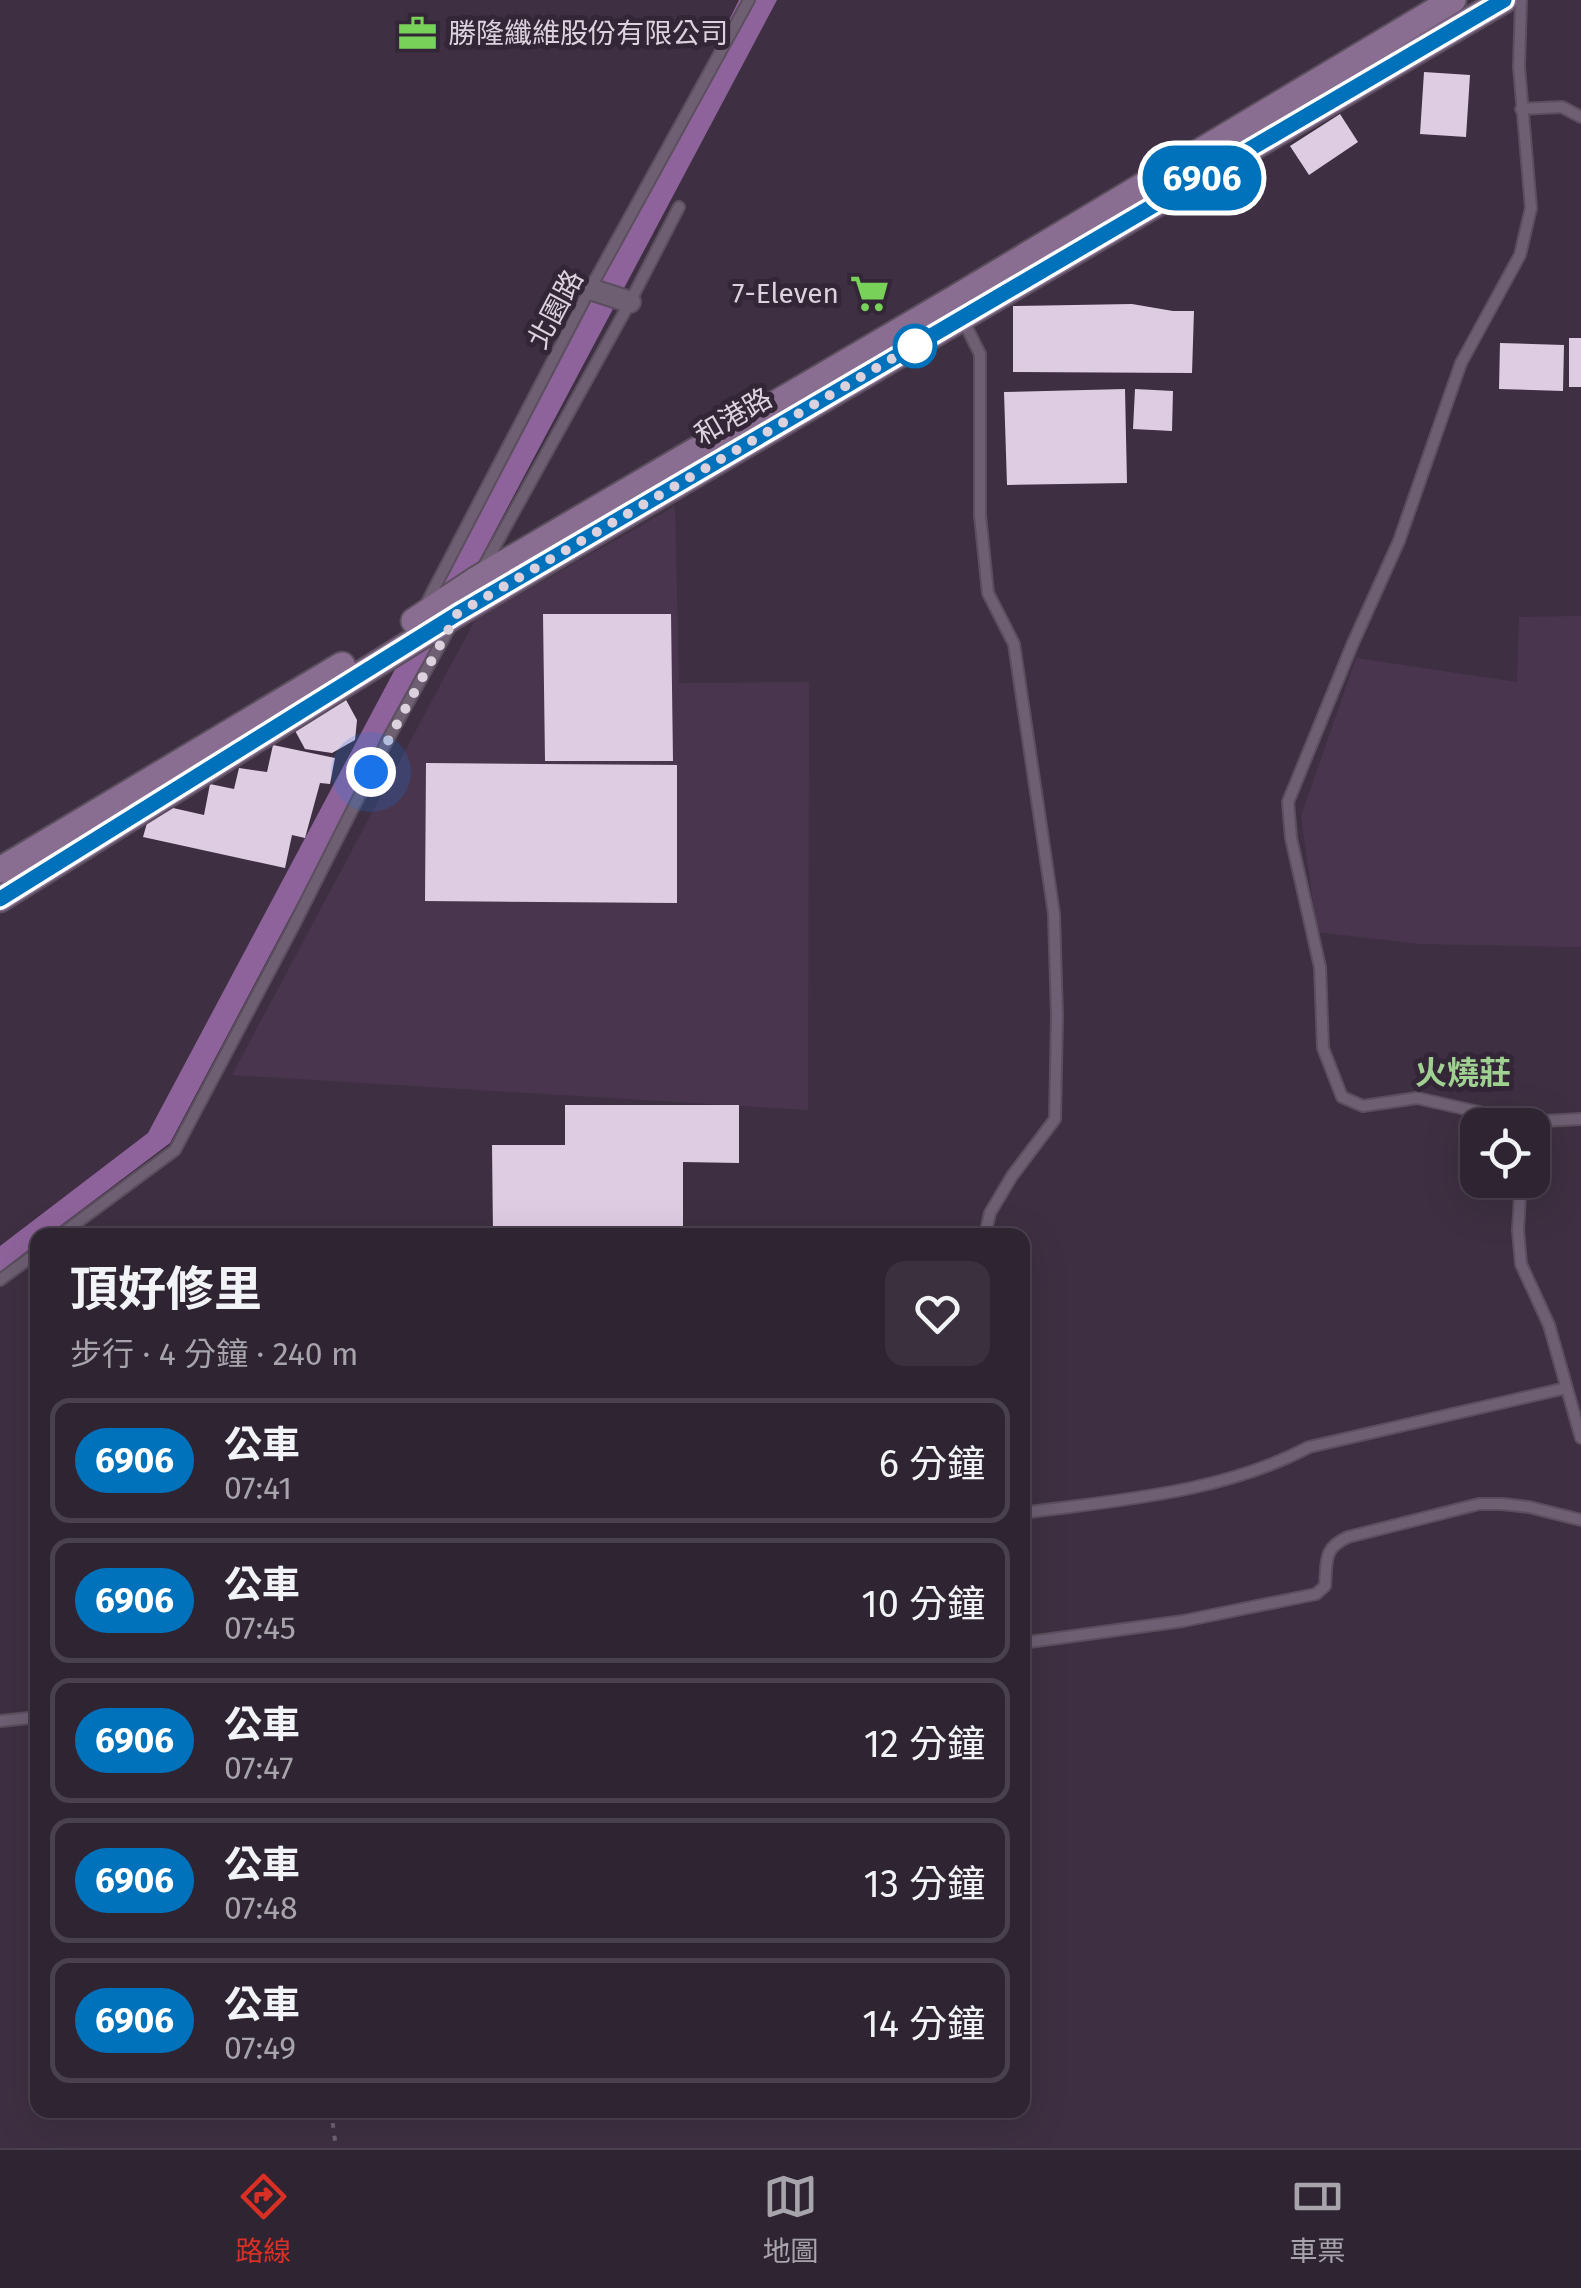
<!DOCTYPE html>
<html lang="zh-TW">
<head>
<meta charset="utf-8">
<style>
  :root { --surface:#2e2432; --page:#3a303e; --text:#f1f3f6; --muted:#a7a4ac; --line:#49414d; --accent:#d93025 }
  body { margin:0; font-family:"Fira Sans","Noto Sans TC",sans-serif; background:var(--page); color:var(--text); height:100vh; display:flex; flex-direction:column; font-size:38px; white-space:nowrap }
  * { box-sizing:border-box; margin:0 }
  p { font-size:32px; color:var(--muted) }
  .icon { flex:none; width:55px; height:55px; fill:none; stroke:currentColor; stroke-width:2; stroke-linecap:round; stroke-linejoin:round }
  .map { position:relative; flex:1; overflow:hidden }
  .drawer { position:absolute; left:30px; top:1228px; width:1000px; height:890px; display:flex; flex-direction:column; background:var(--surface); border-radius:20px; box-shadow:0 10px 40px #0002,0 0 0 2px var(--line) }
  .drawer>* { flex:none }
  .badge { padding:0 20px; border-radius:32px; font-size:35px; line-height:65px }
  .tools { position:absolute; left:1460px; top:1108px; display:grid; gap:20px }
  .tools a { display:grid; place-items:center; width:90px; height:90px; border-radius:20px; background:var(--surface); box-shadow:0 10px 40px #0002,0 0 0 2px var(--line); font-size:50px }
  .you { position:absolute; width:50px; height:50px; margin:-25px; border:8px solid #fff; border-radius:50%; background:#1a73e8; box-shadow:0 0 0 15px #1a73e833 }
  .map>.badge { position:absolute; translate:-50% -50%; box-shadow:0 0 0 5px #fff }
  .round { display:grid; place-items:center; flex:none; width:105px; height:105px; border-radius:20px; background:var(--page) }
  .summary { display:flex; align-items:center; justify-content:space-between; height:170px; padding:0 40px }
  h1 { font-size:48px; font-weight:700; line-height:75px }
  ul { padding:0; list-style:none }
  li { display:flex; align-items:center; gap:30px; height:125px; margin:0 20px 15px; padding:0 20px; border:5px solid var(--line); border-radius:20px }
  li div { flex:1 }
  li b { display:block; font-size:38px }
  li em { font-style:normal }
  li .badge { min-width:110px; font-weight:700; text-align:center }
  .menu { display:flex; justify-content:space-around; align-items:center; height:140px; border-top:2px solid var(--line); background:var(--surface); font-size:28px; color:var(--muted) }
  .menu a { display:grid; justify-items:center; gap:5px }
  .menu .active { color:var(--accent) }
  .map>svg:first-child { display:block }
</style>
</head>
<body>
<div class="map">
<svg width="1581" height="2148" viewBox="0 0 1581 2148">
  <rect width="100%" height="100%" fill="#3e3042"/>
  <!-- built -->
  <path fill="#49364e" d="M675,506L679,683L809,682L808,1110L232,1075L475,620Z
    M1581,616V947L1419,944L1317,932L1301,816L1356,658L1517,682L1519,617Z"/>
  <!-- water -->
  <path fill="#8e639b" d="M739,0H777L170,1143L48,1235H38L37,1243L0,1272V1246L148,1133L564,352Z"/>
  <!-- building -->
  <path fill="#decce3" d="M1424,72L1470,75L1466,137L1420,134Z
    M1340,114L1358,142L1309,175L1290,146Z
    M1132,304L1173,311H1194L1192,373L1013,372V306Z
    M1569,338H1581V387H1569Z
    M1500,343L1564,345L1563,391L1499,389Z
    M1125,389L1127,483L1007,485L1004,392Z
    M1135,389L1173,391L1172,431L1133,429Z
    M543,614H671L673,761H545Z
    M345,698L357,720L355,740L332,753L305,749L293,727Z
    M273,745L335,758L330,784L320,783L305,838L292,835L285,868L143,837L147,823L173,808L204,815L210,784L234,789L239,768L267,772Z
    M426,763L677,765V903L425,901Z
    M565,1105H739V1163L683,1162V1235H493L492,1145H565Z"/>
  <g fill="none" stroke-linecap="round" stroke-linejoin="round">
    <defs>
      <path id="lane" d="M1521,0L1519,67L1531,208L1520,255L1461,363L1399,541L1353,643L1288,802L1291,838L1320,967L1323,1048L1342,1097L1363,1106L1417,1098L1523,1122L1581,1119
        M1521,109L1562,107L1581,117
        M962,318L980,354V515L988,593L1014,644L1054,914L1057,1016L1055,1119L1012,1176L990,1213L985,1235
        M484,566L630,302L679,207
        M425,606L590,289L749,0
        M1521,1180L1518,1230L1521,1264L1549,1325L1581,1438
        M60,1235L175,1150L292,929L387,741L451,625
        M0,1280L38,1252
        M1022,1513C1119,1500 1222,1493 1309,1447L1566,1388
        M1022,1643L1183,1621L1316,1594L1325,1586C1327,1561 1323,1548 1348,1537L1479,1504H1502L1529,1507L1581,1520
        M0,1721L38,1717"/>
      <path id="street" d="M590,289L630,302"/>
      <path id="secondary" d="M414,621L477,579L952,300L1453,0
        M0,870L342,665
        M0,899L457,614L1504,0"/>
    </defs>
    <!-- lane casing -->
    <use href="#lane" stroke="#5b4f5e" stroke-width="14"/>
    <!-- street casing -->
    <use href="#street" stroke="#5b4f5e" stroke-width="24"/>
    <!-- secondary casing -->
    <use href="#secondary" stroke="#5b4f5e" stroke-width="29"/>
    <!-- path -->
    <path stroke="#6f6373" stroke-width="4" stroke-dasharray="5 8" stroke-linecap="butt" d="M331,2110L336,2148"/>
    <!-- lane -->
    <use href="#lane" stroke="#6e5f73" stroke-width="10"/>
    <!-- street -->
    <use href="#street" stroke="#6e5f73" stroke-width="20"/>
    <!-- secondary -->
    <use href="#secondary" stroke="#896e91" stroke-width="25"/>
  </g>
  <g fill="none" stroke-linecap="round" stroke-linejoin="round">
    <defs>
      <path id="line" d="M0,899L457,614L1504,0"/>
    </defs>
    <!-- line casing -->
    <use href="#line" stroke="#fff" stroke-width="22"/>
    <!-- line -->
    <use href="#line" stroke="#0072bc" stroke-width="15"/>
    <!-- walk -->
    <path stroke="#dbd2dd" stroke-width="10" stroke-dasharray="0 18" d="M371,772L457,614L929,337L915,346"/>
  </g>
  <!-- icons -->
  <defs>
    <symbol id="office-bare" viewBox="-9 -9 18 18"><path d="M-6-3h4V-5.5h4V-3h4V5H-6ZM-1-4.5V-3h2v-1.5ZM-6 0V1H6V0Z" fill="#78d259" stroke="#332637" stroke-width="2.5" paint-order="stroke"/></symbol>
    <symbol id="supermarket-bare" viewBox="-9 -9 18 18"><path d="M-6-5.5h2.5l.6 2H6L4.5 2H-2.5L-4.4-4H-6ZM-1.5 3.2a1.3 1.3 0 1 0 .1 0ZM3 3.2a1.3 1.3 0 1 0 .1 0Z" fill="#78d259" stroke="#332637" stroke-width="2.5" paint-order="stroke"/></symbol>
  </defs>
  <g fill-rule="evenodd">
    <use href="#office-bare" x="390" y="6" width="55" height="55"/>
    <use href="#supermarket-bare" x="842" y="266" width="55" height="55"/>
  </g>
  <!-- markers -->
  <circle fill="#fff" stroke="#0072bc" stroke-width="5" cx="915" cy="346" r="20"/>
  <g text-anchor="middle" stroke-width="10" stroke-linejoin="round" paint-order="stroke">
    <!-- poi labels -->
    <g font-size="28" fill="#dbd2dd" stroke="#332637" text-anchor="start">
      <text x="448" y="43">勝隆纖維股份有限公司</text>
      <text x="839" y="303" text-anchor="end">7-Eleven</text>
    </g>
    <!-- street labels -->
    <g font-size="28" fill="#dbd2dd" stroke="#332637">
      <text transform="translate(555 309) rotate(-62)" y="10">北園路</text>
      <text transform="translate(733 416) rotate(-30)" y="10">和港路</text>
    </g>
    <!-- quarter labels -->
    <g font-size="32" font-weight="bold" fill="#a1d192" stroke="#332637">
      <text x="1463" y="1084">火燒莊</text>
    </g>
  </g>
</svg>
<div class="tools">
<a><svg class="icon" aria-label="locate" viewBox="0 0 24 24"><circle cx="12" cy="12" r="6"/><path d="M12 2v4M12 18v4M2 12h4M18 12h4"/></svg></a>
</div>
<div class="you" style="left:371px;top:772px"></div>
<b class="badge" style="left:1202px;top:178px;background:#0072bc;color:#fff">6906</b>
<section class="drawer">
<div class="summary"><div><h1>頂好修里</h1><p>步行 · 4 分鐘 · 240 m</p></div><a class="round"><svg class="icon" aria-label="heart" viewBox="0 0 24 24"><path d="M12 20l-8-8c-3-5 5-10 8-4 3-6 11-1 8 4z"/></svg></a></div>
<ul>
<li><span class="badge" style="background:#0072bc;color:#fff">6906</span><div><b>公車</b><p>07:41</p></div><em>6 分鐘</em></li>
<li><span class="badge" style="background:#0072bc;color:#fff">6906</span><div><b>公車</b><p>07:45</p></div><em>10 分鐘</em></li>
<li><span class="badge" style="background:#0072bc;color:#fff">6906</span><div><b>公車</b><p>07:47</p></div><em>12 分鐘</em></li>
<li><span class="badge" style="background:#0072bc;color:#fff">6906</span><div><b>公車</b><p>07:48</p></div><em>13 分鐘</em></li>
<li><span class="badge" style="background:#0072bc;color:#fff">6906</span><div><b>公車</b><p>07:49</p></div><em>14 分鐘</em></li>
</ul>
</section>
</div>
<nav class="menu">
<a class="active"><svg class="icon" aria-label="directions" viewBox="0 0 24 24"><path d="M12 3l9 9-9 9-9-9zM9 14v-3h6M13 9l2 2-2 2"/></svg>路線</a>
<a><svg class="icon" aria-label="map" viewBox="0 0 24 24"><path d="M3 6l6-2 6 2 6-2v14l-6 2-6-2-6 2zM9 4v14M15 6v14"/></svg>地圖</a>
<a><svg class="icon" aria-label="tickets" viewBox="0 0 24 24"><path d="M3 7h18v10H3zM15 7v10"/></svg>車票</a>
</nav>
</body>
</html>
